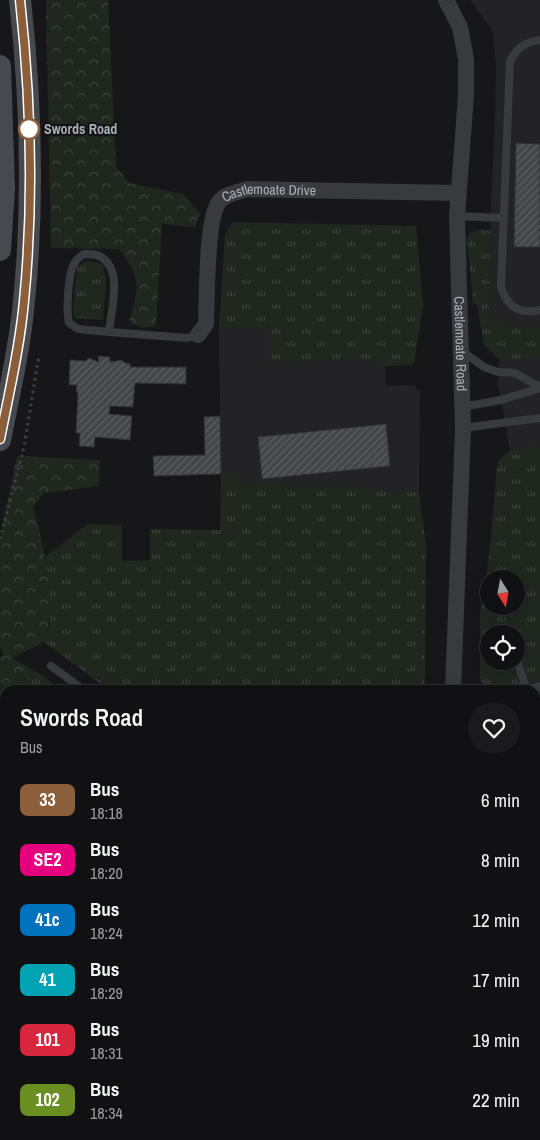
<!DOCTYPE html>
<html lang="en">
<head>
<meta charset="utf-8">
<style>
  :root { --surface:#111113; --page:#1a1a1c; --text:#f1f3f6; --muted:#9c9da0; --line:#303133 }
  body { margin:0; font-family:"Archivo Narrow",sans-serif; background:var(--page); color:var(--text); height:100vh; display:flex; flex-direction:column; font-size:19px; white-space:nowrap }
  * { box-sizing:border-box; margin:0 }
  p { font-size:16px; color:var(--muted) }
  .icon { flex:none; width:28px; height:28px; fill:none; stroke:currentColor; stroke-width:2; stroke-linecap:round; stroke-linejoin:round }
  .map { position:relative; flex:1; overflow:hidden }
  .details { position:absolute; left:0px; top:685px; width:540px; height:455px; display:flex; flex-direction:column; background:var(--surface); border-radius:15px 15px 0 0; box-shadow:0 2px 12px #0003,0 0 0 1px var(--line) }
  .details>* { flex:none }
  .badge { padding:0 10px; border-radius:8px; font-size:18px; line-height:32px }
  .needle { width:32px; rotate:169deg }
  .tools { position:absolute; left:480px; top:570px; display:grid; gap:10px }
  .tools a { display:grid; place-items:center; width:45px; height:45px; border-radius:50%; background:var(--surface); box-shadow:0 2px 12px #0003,0 0 0 1px var(--line); font-size:25px }
  .map>.badge { position:absolute; translate:-50% -50%; box-shadow:0 0 0 2px #fff }
  .round { display:grid; place-items:center; flex:none; width:52px; height:52px; border-radius:26px; background:var(--page) }
  .head { display:flex; align-items:center; justify-content:space-between; height:85px; padding:0 20px }
  h1 { font-size:24px; font-weight:600; line-height:38px }
  ul { padding:0; list-style:none }
  li { display:flex; align-items:center; gap:15px; height:60px; padding:0 20px }
  li div { flex:1 }
  li b { display:block; font-size:19px }
  li em { font-style:normal }
  li .badge { min-width:55px; font-weight:700; text-align:center }
  .map>svg:first-child { display:block }
</style>
</head>
<body>
<div class="map">
<svg width="540" height="1140" viewBox="0 0 540 1140">
  <defs>
    <pattern id="grass-tufts" width="24" height="20" patternUnits="userSpaceOnUse" patternTransform="scale(1.25)"><rect width="24" height="20" fill="#1f271f"/><path d="M3 7l-1-3M5 7V3M7 7l1-3M15 17l-1-3M17 17v-4M19 17l1-3" fill="none" stroke="#3d443d"/></pattern>
    <pattern id="forest-crowns" width="20" height="18" patternUnits="userSpaceOnUse" patternTransform="scale(1.25)"><rect width="20" height="18" fill="#1f271f"/><path d="M2 6a3 3 0 1 1 6 0M12 15a3 3 0 1 1 6 0" fill="none" stroke="#3d443d"/></pattern>
    <pattern id="building-hatch" width="6" height="6" patternUnits="userSpaceOnUse" patternTransform="scale(1.25)"><rect width="6" height="6" fill="#434549"/><path d="M-1 1l2-2M0 6l6-6M5 7l2-2" fill="none" stroke="#5b5d61"/></pattern>
  </defs>
  <rect width="100%" height="100%" fill="#171719"/>
  <!-- built -->
  <path fill="#232326" fill-rule="evenodd" d="M470,0H540V837L535,829V690H493L480,681V614L490,551L497,467L499,460L510,450L498,384L499,362L505,327L495,321L489,312L487,304L495,116L496,70L493,31ZM489,579H516V606H489ZM489,634H516V661H489Z
    M219,328H269V363L376,357L379,367H385L386,386L415,385L416,390H420L419,492L370,490L369,487L241,484L240,474H221Z"/>
  <!-- grass -->
  <path fill="url(#grass-tufts)" fill-rule="evenodd" d="M233,222L416,226L423,305L414,364L379,367L376,358L269,363V329L219,328L225,234Z
    M481,229L490,231L489,312C501,331 520,329 540,325V356L514,359L497,358L484,344L477,305L473,303L467,239L471,232Z
    M89,260L102,264L106,278L103,320L75,318L73,312L77,266Z
    M540,445V678L533,682L528,681L516,649V634H489V661H512L520,685C508,697 491,688 480,681V614L490,551L497,467C502,447 523,448 540,445ZM489,579H516V606H489Z
    M221,474H241V484L370,487V490L419,492L426,544L425,690H109L44,642L50,625L46,556L88,524L122,525V561L150,560V529L220,530Z
    M40,674L62,690H14L15,687Z
    M540,702V837L535,829V704Z
    M0,885L5,888V1135H461L486,1140H0Z"/>
  <!-- forest -->
  <path fill="url(#forest-crowns)" d="M46,0H108L116,166L129,183L183,194L200,214L195,227L162,224L156,326L142,328L129,322C139,289 142,277 119,249L51,248Z
    M17,456L100,460L99,486L44,493L33,506C43,547 59,601 44,642L12,658L40,674L15,687L14,690H5V788L0,781V657L4,655L0,647V539Z
    M0,846L5,847V888L0,885Z"/>
  <!-- building -->
  <path fill="url(#building-hatch)" stroke="#313135" d="M516,143L540,144V247H514Z
    M99,356L110,357V362L122,360L125,363L130,364V367H186V384L135,383L133,407L110,406L109,414L132,416L130,440L95,437L94,447L79,446L80,433H76L78,392H76L77,385H69L70,360L85,361L89,358L98,362Z
    M220,416L221,474L154,476L153,456L205,455L204,417Z
    M386,424L390,466L262,479L258,437Z"/>
  <g fill="none" stroke-linecap="round" stroke-linejoin="round">
    <!-- path -->
    <path stroke="#3e4145" stroke-width="3" stroke-dasharray="2.5 4" stroke-linecap="butt" d="M0,539L24,447L39,355"/>
    <!-- service -->
    <path stroke="#383a3e" stroke-width="8" d="M540,40C525,42 517,48 510,61L501,286C506,306 520,315 540,310
      M457,216L503,218
      M109,332L78,329L69,323C66,311 68,272 75,262C77,259 81,256 84,254C88,254 95,254 99,256C124,267 111,311 109,332L187,338L198,335
      M462,351L484,367L498,372L515,373L540,387
      M462,407L501,400L540,388
      M463,428L540,418
      M516,658L527,690
      M51,666L84,690
      M527,690L540,686"/>
    <!-- minor -->
    <g stroke="#383a3e" stroke-width="16">
      <path id="s1" d="M446,0L460,27L466,59V95L457,216L463,428L453,690"/>
      <path id="s2" d="M198,335L206,324C207,300 206,218 219,202C225,194 238,192 247,189L458,193"/>
      <path d="M535,898L540,913"/>
    </g>
    <!-- tertiary -->
    <path stroke="#383a3e" stroke-width="20" d="M0,812L5,816
      M535,1124L540,1125"/>
    <!-- secondary -->
    <path stroke="#46494e" stroke-width="22" d="M0,66L4,188L0,250
      M0,440C9,394 20,347 24,301C34,201 31,100 20,0"/>
  </g>
  <g fill="none" stroke-linecap="round" stroke-linejoin="round">
    <defs>
      <path id="line" d="M0,439C9,393 20,347 24,301C34,201 31,100 20,0"/>
    </defs>
    <!-- line casing -->
    <use href="#line" stroke="#fff" stroke-width="11"/>
    <!-- line -->
    <use href="#line" stroke="#8b5e3c" stroke-width="8"/>
  </g>
  <!-- markers -->
  <circle fill="#fff" stroke="#8b5e3c" stroke-width="2.5" cx="29" cy="129" r="10"/>
  <g text-anchor="middle" stroke-width="4" stroke-linejoin="round" paint-order="stroke">
    <!-- stop labels -->
    <g font-size="14" font-weight="bold" fill="#a9b0b8" stroke="#121214" text-anchor="start">
      <text x="44" y="134">Swords Road</text>
    </g>
    <!-- street labels -->
    <g font-size="14" fill="#a9b0b8" stroke="#121214">
      <text dy="5" stroke="none"><textPath href="#s2" startOffset="190">Castlemoate Drive</textPath></text>
      <text dy="5" stroke="none"><textPath href="#s1" startOffset="348">Castlemoate Road</textPath></text>
    </g>
  </g>
</svg>
<div class="tools">
<a><svg class="needle" viewBox="-14 -14 28 28"><path d="M0-13l5 13h-10z" fill="#e53935"/><path d="M0 13l5-13h-10z" fill="#9c9da0"/></svg></a>
<a><svg class="icon" aria-label="locate" viewBox="0 0 24 24"><circle cx="12" cy="12" r="6"/><path d="M12 2v4M12 18v4M2 12h4M18 12h4"/></svg></a>
</div>
<section class="details">
<div class="head"><div><h1>Swords Road</h1><p>Bus</p></div><a class="round"><svg class="icon" aria-label="heart" viewBox="0 0 24 24"><path d="M12 20l-8-8c-3-5 5-10 8-4 3-6 11-1 8 4z"/></svg></a></div>
<ul>
<li><span class="badge" style="background:#8b5e3c;color:#fff">33</span><div><b>Bus</b><p>18:18</p></div><em>6 min</em></li>
<li><span class="badge" style="background:#e6007e;color:#fff">SE2</span><div><b>Bus</b><p>18:20</p></div><em>8 min</em></li>
<li><span class="badge" style="background:#0072bc;color:#fff">41c</span><div><b>Bus</b><p>18:24</p></div><em>12 min</em></li>
<li><span class="badge" style="background:#00a3b4;color:#fff">41</span><div><b>Bus</b><p>18:29</p></div><em>17 min</em></li>
<li><span class="badge" style="background:#d7263d;color:#fff">101</span><div><b>Bus</b><p>18:31</p></div><em>19 min</em></li>
<li><span class="badge" style="background:#6b8e23;color:#fff">102</span><div><b>Bus</b><p>18:34</p></div><em>22 min</em></li>
</ul>
</section>
</div>
</body>
</html>
